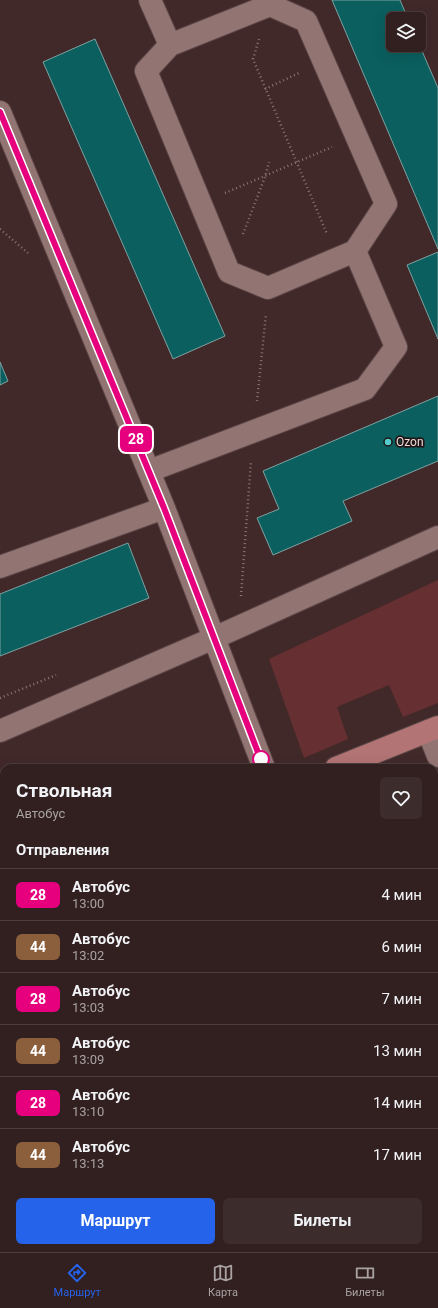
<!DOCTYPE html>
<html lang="ru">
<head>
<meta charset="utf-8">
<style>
  :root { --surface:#321f1f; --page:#3d2c2c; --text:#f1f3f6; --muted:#a8a2a4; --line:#4d3d3d; --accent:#2563eb }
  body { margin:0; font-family:Roboto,sans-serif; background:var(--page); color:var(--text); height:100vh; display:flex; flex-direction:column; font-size:15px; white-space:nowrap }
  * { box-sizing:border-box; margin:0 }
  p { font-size:13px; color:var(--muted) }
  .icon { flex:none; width:22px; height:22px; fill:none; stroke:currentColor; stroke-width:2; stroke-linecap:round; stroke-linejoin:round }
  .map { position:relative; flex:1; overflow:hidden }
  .drawer { position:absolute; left:0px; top:764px; width:438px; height:488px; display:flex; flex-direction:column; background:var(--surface); border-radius:12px 12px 0 0; box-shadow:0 4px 16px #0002,0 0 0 1px var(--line) }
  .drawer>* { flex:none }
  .badge { padding:0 8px; border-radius:6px; font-size:14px; line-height:26px }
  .tools { position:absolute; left:386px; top:12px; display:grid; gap:8px }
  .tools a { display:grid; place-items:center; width:40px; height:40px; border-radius:6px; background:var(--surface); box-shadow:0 4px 16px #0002,0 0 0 1px var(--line); font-size:20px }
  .map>.badge { position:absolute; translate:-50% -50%; box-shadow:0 0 0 2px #fff }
  h2 { padding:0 16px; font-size:15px; line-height:36px }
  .round { display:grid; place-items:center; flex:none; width:42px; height:42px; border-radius:6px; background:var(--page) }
  .headline { display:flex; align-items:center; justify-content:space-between; height:68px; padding:0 16px }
  h1 { font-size:19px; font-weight:700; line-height:30px }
  .button { display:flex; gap:8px; margin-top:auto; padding:8px 16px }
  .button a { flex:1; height:46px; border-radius:6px; background:var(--accent); color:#fff; font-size:16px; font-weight:700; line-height:46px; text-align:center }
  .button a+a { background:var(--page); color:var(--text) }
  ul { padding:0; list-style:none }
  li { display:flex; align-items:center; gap:12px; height:52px; padding:0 16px; border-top:1px solid var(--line) }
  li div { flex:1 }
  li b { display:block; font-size:15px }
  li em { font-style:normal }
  li .badge { min-width:44px; font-weight:700; text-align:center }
  .dock { display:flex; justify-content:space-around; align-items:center; height:56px; border-top:1px solid var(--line); background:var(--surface); font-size:11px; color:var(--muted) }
  .dock a { display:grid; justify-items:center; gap:2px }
  .dock .active { color:var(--accent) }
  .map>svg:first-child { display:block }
</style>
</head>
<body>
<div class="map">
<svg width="438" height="1252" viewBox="0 0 438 1252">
  <rect width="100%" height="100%" fill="#422929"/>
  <!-- green -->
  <path fill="#662f31" d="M438,580V703L403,717L389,685L337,707L348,739L304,758L269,659Z"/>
  <!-- building -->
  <path fill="#0b5f5f" stroke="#7fa1a1" d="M332,0H400L408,19H393V45H419V44L438,88V249Z
    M95,39L225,336L173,359L43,62Z
    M438,252V339L407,265Z
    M0,362L8,381L0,385Z
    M438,396V461L343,501L352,521L273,555L257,518L279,509L263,471Z
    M128,543L149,598L0,656V594Z
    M438,913V984L434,986V915Z
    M4,1095V1166L0,1167V1097Z"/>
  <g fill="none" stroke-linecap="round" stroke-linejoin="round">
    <defs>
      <path id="minor" d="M170,45L270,5L306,21L386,204L355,251
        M0,112L164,508L264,768
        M149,471L365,389L396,347L355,251L268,288L229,272L146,71L170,45L150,0
        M0,567L164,508
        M0,731L214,638L438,537
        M428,731L438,756
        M434,1017L438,1015
        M0,1201L4,1199"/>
      <path id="major" d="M336,768L438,727
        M0,903L4,902"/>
    </defs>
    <!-- minor casing -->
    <use href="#minor" stroke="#5b4646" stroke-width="24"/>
    <!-- major casing -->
    <use href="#major" stroke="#5b4646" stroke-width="24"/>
    <!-- path -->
    <path stroke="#8a7474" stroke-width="2.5" stroke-dasharray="1 3" stroke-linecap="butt" d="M259,39L253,59L327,234
      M265,89L299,73
      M225,193L332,147
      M0,229L28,253
      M243,234L265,177L269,162
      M257,401L266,314
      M241,596L251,461
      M0,698L56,675
      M434,867L438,869
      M141,1248L142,1252
      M263,1252L264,1248"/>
    <!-- minor -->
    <use href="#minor" stroke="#927473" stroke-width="22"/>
    <!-- major -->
    <use href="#major" stroke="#b27474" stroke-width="22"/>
  </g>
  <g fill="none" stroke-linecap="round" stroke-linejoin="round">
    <defs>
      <path id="line" d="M0,112L164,508L264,768"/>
    </defs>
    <!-- line casing -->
    <use href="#line" stroke="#fff" stroke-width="9"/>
    <!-- line -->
    <use href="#line" stroke="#e6007e" stroke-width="6"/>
  </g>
  <!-- markers -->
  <circle fill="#52cdcd" stroke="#211515" stroke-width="1.5" cx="388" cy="442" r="4"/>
  <circle fill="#fff" stroke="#e6007e" stroke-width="2" cx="261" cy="759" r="8"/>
  <g text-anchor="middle" stroke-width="3.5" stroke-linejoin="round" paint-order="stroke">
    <!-- poi labels -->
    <g font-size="12" fill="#eddbdb" stroke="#211515" text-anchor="start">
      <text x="396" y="446">Ozon</text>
    </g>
  </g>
</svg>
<div class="tools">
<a><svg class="icon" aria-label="layers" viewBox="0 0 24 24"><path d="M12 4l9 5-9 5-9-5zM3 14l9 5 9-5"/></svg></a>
</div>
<b class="badge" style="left:136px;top:439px;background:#e6007e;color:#fff">28</b>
<section class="drawer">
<div class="headline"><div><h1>Ствольная</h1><p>Автобус</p></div><a class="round"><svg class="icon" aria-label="heart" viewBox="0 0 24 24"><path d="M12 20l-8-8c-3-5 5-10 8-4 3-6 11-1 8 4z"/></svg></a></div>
<h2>Отправления</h2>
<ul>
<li><span class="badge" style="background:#e6007e;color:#fff">28</span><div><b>Автобус</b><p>13:00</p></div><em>4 мин</em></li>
<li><span class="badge" style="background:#8b5e3c;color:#fff">44</span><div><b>Автобус</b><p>13:02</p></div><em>6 мин</em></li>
<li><span class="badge" style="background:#e6007e;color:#fff">28</span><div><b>Автобус</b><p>13:03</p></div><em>7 мин</em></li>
<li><span class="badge" style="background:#8b5e3c;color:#fff">44</span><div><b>Автобус</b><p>13:09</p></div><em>13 мин</em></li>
<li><span class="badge" style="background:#e6007e;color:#fff">28</span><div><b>Автобус</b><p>13:10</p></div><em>14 мин</em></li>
<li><span class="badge" style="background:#8b5e3c;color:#fff">44</span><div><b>Автобус</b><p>13:13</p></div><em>17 мин</em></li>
</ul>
<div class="button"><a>Маршрут</a><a>Билеты</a></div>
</section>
</div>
<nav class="dock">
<a class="active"><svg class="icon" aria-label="directions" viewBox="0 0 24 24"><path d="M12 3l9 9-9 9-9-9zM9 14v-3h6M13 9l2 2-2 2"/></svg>Маршрут</a>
<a><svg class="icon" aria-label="map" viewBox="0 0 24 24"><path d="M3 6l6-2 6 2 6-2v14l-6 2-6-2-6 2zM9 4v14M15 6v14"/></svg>Карта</a>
<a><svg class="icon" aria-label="tickets" viewBox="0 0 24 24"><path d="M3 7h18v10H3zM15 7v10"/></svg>Билеты</a>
</nav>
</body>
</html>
